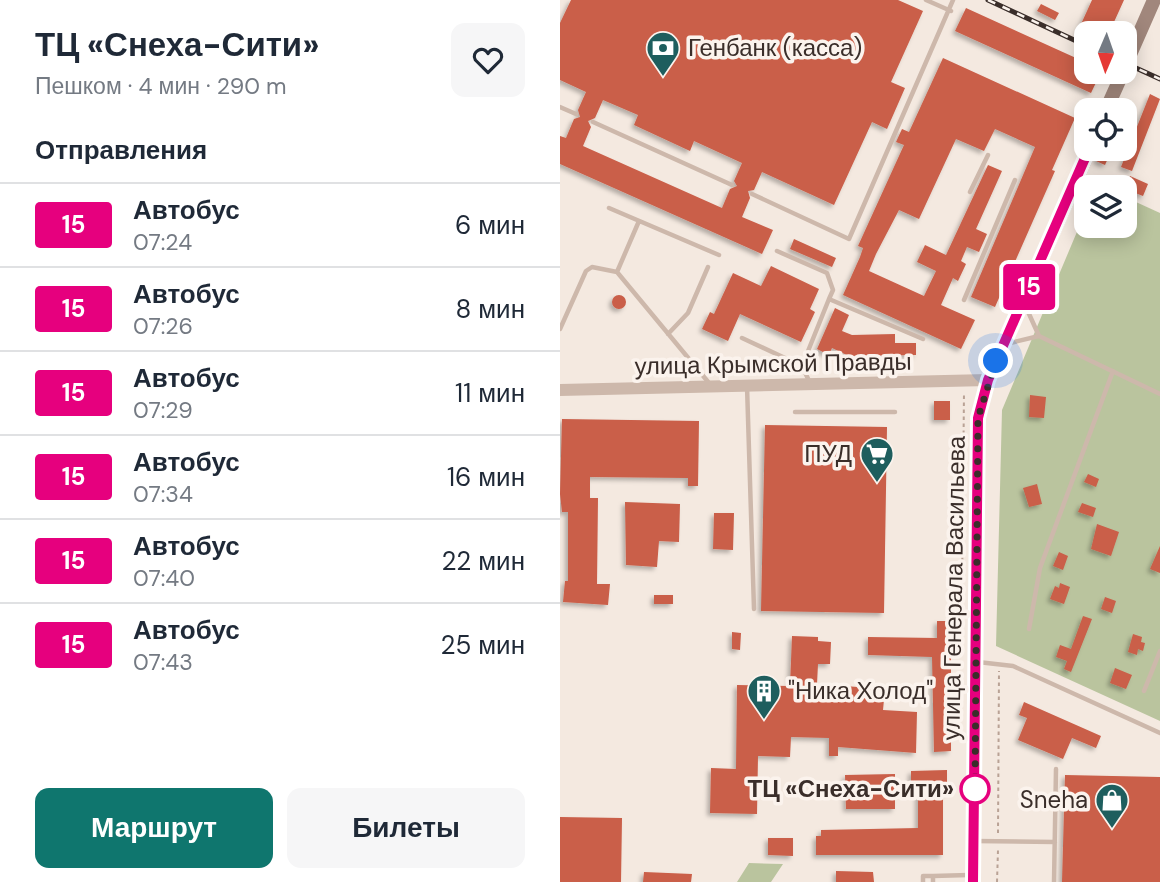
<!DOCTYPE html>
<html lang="ru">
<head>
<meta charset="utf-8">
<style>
  :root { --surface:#fff; --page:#f6f6f7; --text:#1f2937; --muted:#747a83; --line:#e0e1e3; --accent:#0f766e }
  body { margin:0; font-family:"DM Sans",sans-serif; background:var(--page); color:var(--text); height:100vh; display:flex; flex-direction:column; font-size:26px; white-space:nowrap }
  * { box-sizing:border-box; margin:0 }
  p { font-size:23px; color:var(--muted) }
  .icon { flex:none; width:38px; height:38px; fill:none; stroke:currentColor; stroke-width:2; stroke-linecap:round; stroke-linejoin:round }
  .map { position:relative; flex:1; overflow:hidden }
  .drawer { display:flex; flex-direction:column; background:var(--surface); width:560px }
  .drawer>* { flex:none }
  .badge { padding:0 14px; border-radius:5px; font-size:24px; line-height:46px }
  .needle { width:46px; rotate:182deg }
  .buttons { position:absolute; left:514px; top:21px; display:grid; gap:14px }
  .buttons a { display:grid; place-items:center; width:63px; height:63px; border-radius:14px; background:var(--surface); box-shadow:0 4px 18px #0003; font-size:35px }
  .you { position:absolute; width:35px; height:35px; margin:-18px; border:5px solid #fff; border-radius:50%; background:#1a73e8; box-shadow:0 0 0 10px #1a73e833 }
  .map>.badge { position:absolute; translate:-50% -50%; box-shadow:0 0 0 4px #fff }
  h2 { padding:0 35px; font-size:26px; line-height:63px }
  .round { display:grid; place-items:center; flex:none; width:74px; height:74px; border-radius:14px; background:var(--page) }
  .overview { display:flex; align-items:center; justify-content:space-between; height:119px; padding:0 35px }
  h1 { font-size:33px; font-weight:800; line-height:52px }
  .button { display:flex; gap:14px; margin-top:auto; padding:14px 35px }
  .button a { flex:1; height:80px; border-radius:14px; background:var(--accent); color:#fff; font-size:28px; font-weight:800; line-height:80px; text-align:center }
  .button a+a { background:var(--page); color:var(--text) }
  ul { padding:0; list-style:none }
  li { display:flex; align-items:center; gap:21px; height:84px; padding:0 35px; border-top:2px solid var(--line) }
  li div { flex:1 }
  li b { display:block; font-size:26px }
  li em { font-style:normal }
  li .badge { min-width:77px; font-weight:700; text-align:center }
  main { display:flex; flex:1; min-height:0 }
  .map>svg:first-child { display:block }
</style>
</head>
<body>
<main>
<section class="drawer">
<div class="overview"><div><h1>ТЦ «Снеха-Сити»</h1><p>Пешком · 4 мин · 290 m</p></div><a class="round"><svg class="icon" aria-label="heart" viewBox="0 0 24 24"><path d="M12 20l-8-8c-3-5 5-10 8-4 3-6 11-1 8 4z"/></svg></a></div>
<h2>Отправления</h2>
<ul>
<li><span class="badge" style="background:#e6007e;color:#fff">15</span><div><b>Автобус</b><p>07:24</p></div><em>6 мин</em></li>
<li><span class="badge" style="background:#e6007e;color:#fff">15</span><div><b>Автобус</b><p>07:26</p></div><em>8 мин</em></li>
<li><span class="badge" style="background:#e6007e;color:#fff">15</span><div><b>Автобус</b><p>07:29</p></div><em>11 мин</em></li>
<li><span class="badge" style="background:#e6007e;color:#fff">15</span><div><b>Автобус</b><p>07:34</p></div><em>16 мин</em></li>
<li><span class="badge" style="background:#e6007e;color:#fff">15</span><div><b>Автобус</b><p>07:40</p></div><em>22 мин</em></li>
<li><span class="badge" style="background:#e6007e;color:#fff">15</span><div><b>Автобус</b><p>07:43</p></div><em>25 мин</em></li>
</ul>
<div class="button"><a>Маршрут</a><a>Билеты</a></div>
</section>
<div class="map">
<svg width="600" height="882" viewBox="0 0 600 882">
  <defs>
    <filter id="shadow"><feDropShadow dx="-3" dy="3" stdDeviation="2" flood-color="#0004"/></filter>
  </defs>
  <rect width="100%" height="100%" fill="#f4e9e0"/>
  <!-- green -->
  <path fill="#bac49e" d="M565,197L600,213V721L436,646L442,410L527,208V226H565Z
    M189,863L223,864L211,882H177Z"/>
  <!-- building -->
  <path fill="#ca5e48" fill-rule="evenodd" filter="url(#shadow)" d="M11,0H338L363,11L331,82L345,88L327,129L312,122L274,205L202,172L194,190L188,191L190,198L182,217L213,230L202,254L0,164V136L6,138L14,119L20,117L18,110L26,92L0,80V23ZM43,100L78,115L74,125L130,151L134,141L182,163L174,181L177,186L170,189L162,208L23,146L31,127L28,121L35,118Z
    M532,0H564L549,33H527V37L517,33Z
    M481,4L499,13L495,20L477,11Z
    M406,8L527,63V72H541L531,93L395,31Z
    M383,58L515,118L492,170L495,171L435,307L411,297L475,147L435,129L424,151L396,139L359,219L339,210L316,254L309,271L364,296L376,271L357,262L365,245L386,255L428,165L442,171L416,229L427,234L419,252L407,247L401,261L406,264L398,281L393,278L381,305L415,320L401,349L283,295L300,257L303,248L298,246L344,145L336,142L342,129L349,132Z
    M590,94L600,99L572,171L561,167Z
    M541,149H552L545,165L536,161Z
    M570,176L588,184L583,196L565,189Z
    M234,239L276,258L272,267L230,249Z
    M211,266L259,289L250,309L255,312L241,342L180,314L168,341L142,329L150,312L154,314L173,273L201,286Z
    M52 302a7 7 0 1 1 14 0a7 7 0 1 1-14 0Z
    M275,308L289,315L282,331L292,335L335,334V343H356V355L289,356L272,348L269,355L257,349Z
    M470,395L486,397L484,418L469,417Z
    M374,401H390V420H374Z
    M2,419L139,421L138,486H128V478L30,477V498H38L37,584H50L48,605L3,602L5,581H8V512H2L0,494Z
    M205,425L327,427L324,613L201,611Z
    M528,474L539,479L536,487L524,482Z
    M477,484L482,504L469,507L463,488Z
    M65,502L120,504L119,542L99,541L97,567L66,565Z
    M522,503L536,508L533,517L518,512Z
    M154,513H174L173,550L153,549Z
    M537,524L559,532L551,556L531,549Z
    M600,546V573L590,569Z
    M499,552L508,556L503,570L493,566Z
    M500,583L510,587L504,604L490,599L495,586L499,588Z
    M94,595H113V604H94Z
    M545,597L556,601L552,613L541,609Z
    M523,616L532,619L511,672L504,669L507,661L496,657L500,645L511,649Z
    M377,621H391V751L374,752L372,657L308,655V637L377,638Z
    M172,632L181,633L180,650L172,649Z
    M573,634L582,637L581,642L585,643L583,651L578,649L577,655L568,652Z
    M232,636L258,637V641L271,642L270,664H258L257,684L325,689L323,710L357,712L356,753L278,747V756H269V738L231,737L230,757L198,756L197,814L150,813L151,768L176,769L177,685L230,686Z
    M555,668L572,675L566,689L550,683Z
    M464,702L541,736L536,748L512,738L503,759L458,740L467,718L459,715Z
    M387,770V793H383V855H256V836H261V830L358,828V792H351V771Z
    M335,774V809H286L285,775Z
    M505,775L600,777V882H502Z
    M0,817L62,818L61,882H0Z
    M208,838H233V856L208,855Z
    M276,871L313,872L314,882H276Z
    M84,872L132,874L131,882H83Z"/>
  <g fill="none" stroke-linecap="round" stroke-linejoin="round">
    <!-- path -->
    <path stroke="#b9a295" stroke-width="2" stroke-dasharray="3.5 3.5" stroke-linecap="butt" d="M402,595L404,392
      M438,833L439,671
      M437,882L438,850"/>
    <!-- service -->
    <path stroke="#cdb8ab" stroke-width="4.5" d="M366,0L391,11
      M0,107L16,114
      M33,122L172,185
      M410,192L428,155
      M192,194L289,239L393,0
      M49,208L159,255
      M217,251L267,273L273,290L269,299
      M57,272L79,221
      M404,300L455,180
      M0,329L26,271L32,267L57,272L149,383
      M108,334L128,313L148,267
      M479,336L600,394
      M182,338L242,366L250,383
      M450,343L479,336L465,305
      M242,366L269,299L363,339
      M187,386L194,609
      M235,412H335
      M469,629L480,568L553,371
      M418,662L453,666L600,733
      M584,691L600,651
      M415,841L495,842
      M363,882V876H373
      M373,882V876L409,875
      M494,882L496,769"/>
    <!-- tertiary -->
    <path stroke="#cdb8ab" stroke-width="12" d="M0,390L428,380"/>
    <!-- secondary -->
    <path stroke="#a1877c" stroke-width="14" d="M565,66L594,0
      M546,110L563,72
      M413,882L418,418L428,380L530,149"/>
    <defs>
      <path id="rail" d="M428,0L527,46
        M565,63L600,79"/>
    </defs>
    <!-- rail casing -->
    <use href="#rail" stroke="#3a2e2a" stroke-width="5"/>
    <!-- rail -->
    <use href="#rail" stroke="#fbf3ed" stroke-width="2.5" stroke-dasharray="8" stroke-linecap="butt"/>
  </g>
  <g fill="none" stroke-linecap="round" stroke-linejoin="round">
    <defs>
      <path id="line" d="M413,882L418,418L428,380L529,149"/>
    </defs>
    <!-- line casing -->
    <use href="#line" stroke="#fff" stroke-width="16"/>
    <!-- line -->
    <use href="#line" stroke="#e6007e" stroke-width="10"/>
    <!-- walk -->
    <path stroke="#3a2e2a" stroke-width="7" stroke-dasharray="0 12.6" d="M415,789L418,418L436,361"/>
  </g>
  <!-- icons -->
  <defs>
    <symbol id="bank-pin" viewBox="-11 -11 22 30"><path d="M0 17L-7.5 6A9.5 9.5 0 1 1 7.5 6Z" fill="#1e5e5e" stroke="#fbf3ed"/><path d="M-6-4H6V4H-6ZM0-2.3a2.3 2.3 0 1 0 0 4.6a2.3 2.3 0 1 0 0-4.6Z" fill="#fff"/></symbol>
    <symbol id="supermarket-pin" viewBox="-11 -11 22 30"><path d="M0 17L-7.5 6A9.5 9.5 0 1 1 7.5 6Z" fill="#1e5e5e" stroke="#fbf3ed"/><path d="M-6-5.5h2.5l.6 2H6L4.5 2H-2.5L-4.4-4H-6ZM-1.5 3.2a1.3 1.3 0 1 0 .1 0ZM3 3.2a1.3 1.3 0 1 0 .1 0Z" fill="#fff"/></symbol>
    <symbol id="building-pin" viewBox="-11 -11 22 30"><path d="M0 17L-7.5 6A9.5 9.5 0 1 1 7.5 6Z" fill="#1e5e5e" stroke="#fbf3ed"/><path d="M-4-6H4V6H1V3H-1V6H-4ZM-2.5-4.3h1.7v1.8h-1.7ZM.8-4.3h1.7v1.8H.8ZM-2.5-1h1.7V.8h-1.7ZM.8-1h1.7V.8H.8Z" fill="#fff"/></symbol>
    <symbol id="shop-pin" viewBox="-11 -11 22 30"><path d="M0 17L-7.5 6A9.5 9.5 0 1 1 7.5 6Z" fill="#1e5e5e" stroke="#fbf3ed"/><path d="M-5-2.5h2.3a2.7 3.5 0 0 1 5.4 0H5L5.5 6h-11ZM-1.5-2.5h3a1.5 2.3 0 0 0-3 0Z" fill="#fff"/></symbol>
  </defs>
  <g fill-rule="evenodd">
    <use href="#bank-pin" x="84" y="29" width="38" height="52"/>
    <use href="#supermarket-pin" x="298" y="435" width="38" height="52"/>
    <use href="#building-pin" x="185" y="672" width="38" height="52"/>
    <use href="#shop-pin" x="533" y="781" width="38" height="52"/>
  </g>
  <!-- markers -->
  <circle fill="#fff" stroke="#e6007e" stroke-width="3.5" cx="415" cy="789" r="14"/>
  <g text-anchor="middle" stroke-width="7" stroke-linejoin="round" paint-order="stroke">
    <!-- poi labels -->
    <g font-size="24" fill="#3a2e2a" stroke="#fbf3ed" text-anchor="start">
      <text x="128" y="56">Генбанк (касса)</text>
      <text x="292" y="462" text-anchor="end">ПУД</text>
      <text x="228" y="699">"Ника Холод"</text>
      <text x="528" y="808" text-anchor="end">Sneha</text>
    </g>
    <!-- street labels -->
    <g font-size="24" fill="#3a2e2a" stroke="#fbf3ed">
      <text transform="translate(213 364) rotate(-1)" y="8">улица Крымской Правды</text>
      <text transform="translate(394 588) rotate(-89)" y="8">улица Генерала Васильева</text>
    </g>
    <!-- stop labels -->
    <g font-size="24" font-weight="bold" fill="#3a2e2a" stroke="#fbf3ed" text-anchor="end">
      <text x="394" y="797">ТЦ «Снеха-Сити»</text>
    </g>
  </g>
</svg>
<div class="buttons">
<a><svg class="needle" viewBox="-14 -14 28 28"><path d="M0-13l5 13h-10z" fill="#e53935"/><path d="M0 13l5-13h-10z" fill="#747a83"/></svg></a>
<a><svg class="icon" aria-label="locate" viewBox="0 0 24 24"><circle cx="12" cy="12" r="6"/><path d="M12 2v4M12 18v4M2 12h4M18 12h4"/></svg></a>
<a><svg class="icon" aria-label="layers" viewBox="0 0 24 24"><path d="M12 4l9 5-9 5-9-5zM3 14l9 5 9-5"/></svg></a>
</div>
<div class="you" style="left:436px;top:361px"></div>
<b class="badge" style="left:469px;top:287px;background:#e6007e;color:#fff">15</b>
</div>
</main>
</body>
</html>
